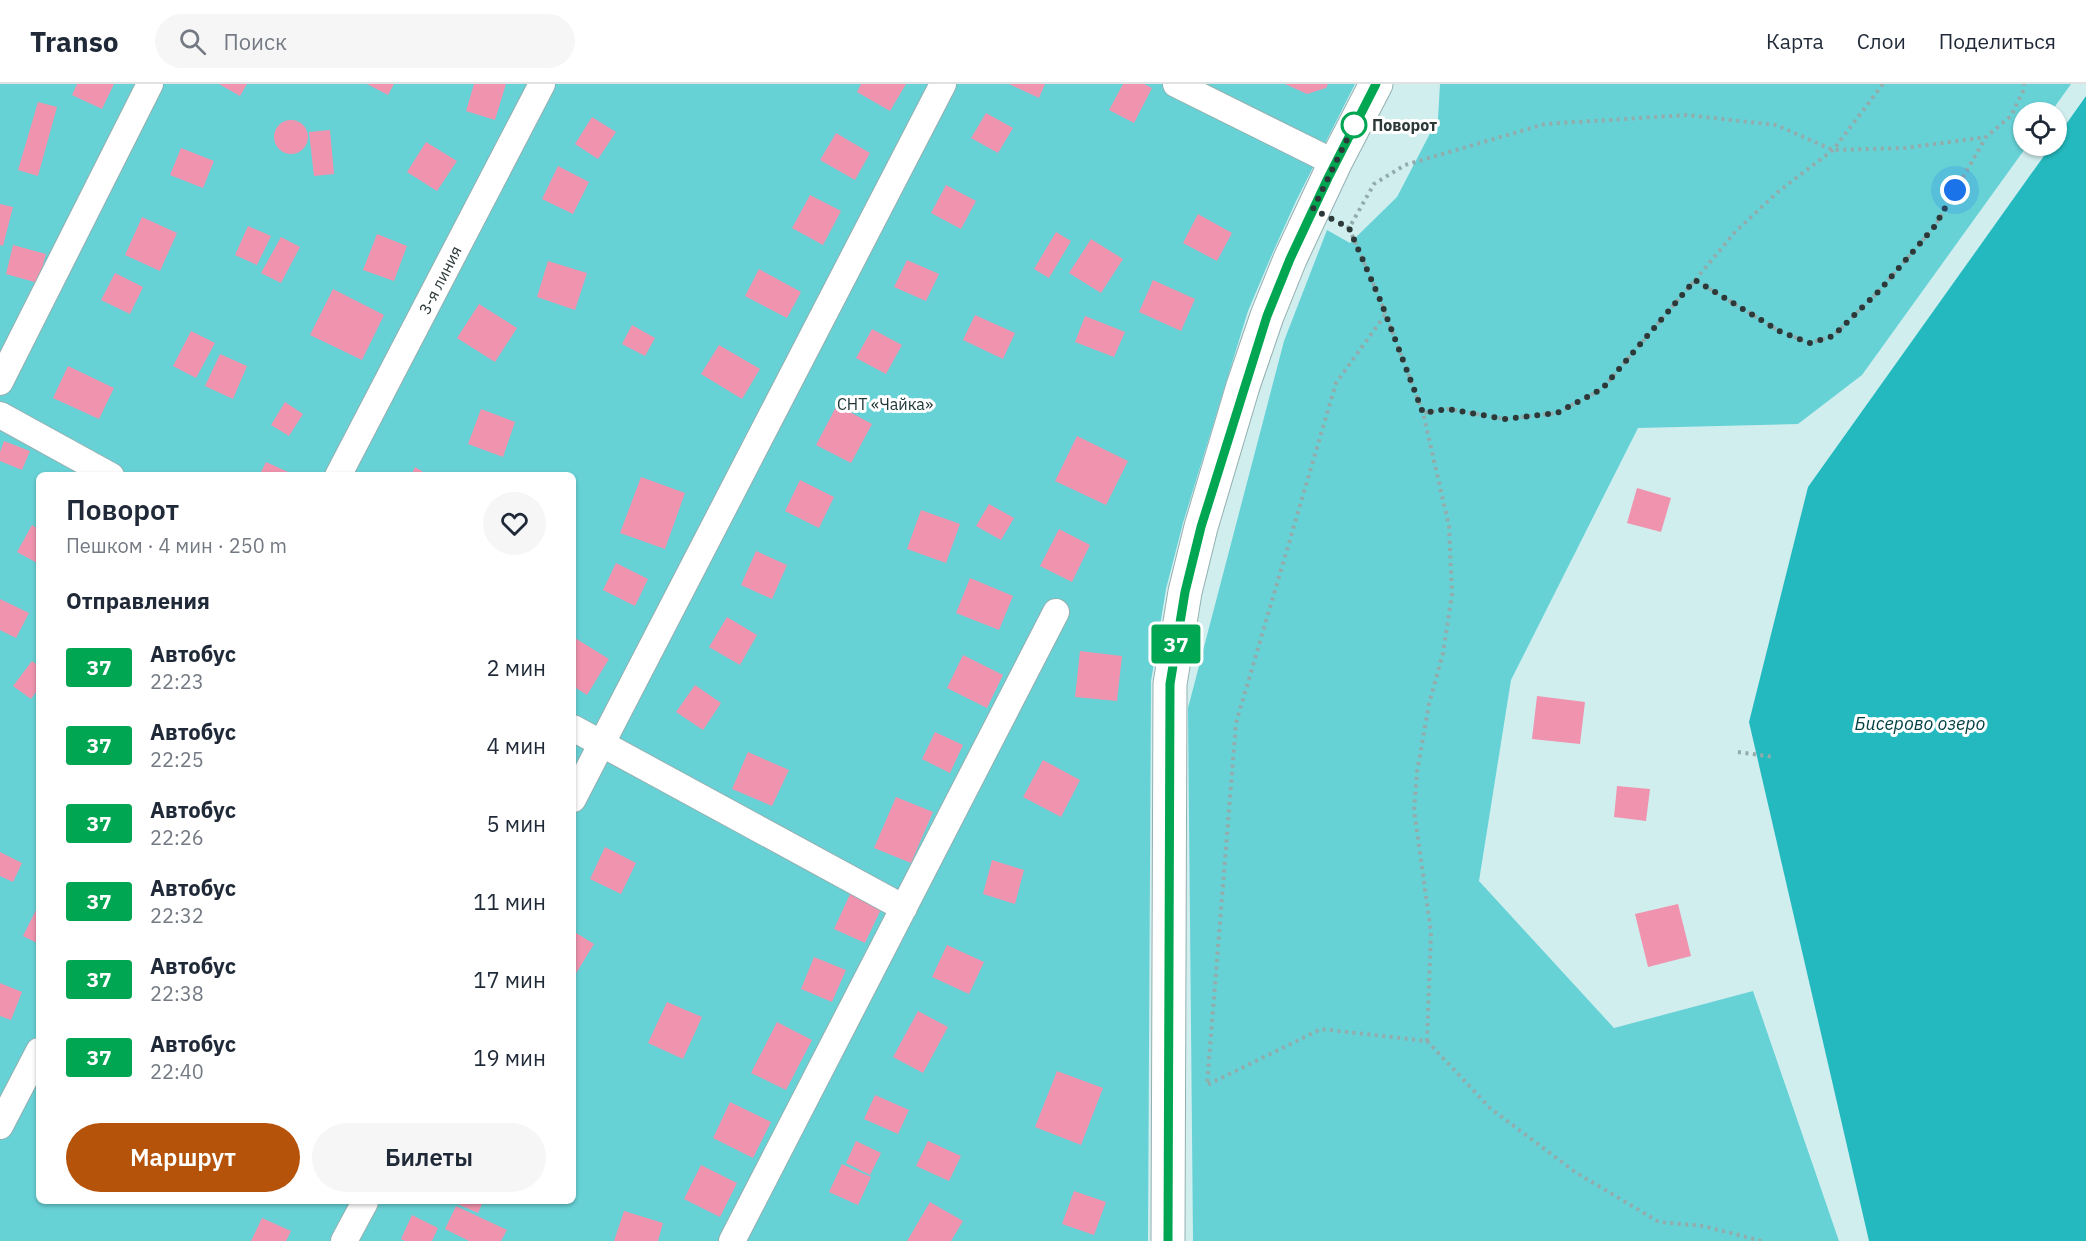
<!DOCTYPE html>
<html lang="ru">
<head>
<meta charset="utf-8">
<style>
  :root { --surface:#fff; --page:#f6f6f7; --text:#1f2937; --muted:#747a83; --line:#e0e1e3; --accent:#b45309 }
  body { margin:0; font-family:"IBM Plex Sans",sans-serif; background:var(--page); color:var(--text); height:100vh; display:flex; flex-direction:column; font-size:22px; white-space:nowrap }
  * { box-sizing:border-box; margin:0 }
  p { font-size:20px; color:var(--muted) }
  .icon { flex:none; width:33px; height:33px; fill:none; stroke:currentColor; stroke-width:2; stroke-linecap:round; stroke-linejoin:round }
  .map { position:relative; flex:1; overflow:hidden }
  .sheet { position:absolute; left:36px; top:388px; width:540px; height:732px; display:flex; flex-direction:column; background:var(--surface); border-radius:9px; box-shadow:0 2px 4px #0004 }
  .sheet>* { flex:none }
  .badge { padding:0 12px; border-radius:4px; font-size:21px; line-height:39px }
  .buttons { position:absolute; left:2013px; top:18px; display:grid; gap:12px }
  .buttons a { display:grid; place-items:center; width:54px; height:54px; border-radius:50%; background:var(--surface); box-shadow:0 2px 4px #0004; font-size:30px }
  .you { position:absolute; width:30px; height:30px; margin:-15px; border:4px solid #fff; border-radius:50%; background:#1a73e8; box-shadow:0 0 0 9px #1a73e833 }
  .map>.badge { position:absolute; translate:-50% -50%; box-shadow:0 0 0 3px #fff }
  h2 { padding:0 30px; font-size:22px; line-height:54px }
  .round { display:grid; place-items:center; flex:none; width:63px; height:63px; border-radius:32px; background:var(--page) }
  .summary { display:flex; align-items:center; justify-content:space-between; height:102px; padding:0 30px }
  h1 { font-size:28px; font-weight:600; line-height:45px }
  .primary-button { display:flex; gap:12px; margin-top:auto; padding:12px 30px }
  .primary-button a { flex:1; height:69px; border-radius:36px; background:var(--accent); color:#fff; font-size:24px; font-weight:600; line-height:69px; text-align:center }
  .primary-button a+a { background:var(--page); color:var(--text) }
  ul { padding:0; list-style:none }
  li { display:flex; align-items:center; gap:18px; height:78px; padding:0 30px }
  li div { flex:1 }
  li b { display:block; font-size:22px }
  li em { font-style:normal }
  li .badge { min-width:66px; font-weight:700; text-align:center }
  header { display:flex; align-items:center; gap:36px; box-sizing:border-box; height:84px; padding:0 30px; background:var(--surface); border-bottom:2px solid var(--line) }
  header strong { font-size:28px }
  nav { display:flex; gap:33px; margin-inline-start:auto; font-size:21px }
  .search { width:420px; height:54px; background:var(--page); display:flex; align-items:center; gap:15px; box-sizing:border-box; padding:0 21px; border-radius:33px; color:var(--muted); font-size:22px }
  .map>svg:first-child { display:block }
</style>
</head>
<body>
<header>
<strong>Transo</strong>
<div class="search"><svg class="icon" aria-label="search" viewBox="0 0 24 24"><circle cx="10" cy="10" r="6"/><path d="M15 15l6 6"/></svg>Поиск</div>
<nav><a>Карта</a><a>Слои</a><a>Поделиться</a></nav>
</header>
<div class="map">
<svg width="2086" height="1157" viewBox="0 0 2086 1157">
  <rect width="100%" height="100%" fill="#d1eeef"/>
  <!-- green -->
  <path fill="#67d2d6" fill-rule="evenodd" d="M0,0H1355L1296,117L1273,168L1248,227L1183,439L1166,505L1151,597L1148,1157H0ZM39,392H573V1118H39Z
    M1440,0H2071L2051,28H2024V62H2027L1862,291L1798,340L1638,344L1511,596L1479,797L1614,944L1753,907L1839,1157H1193L1188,624L1284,257L1327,146L1350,159L1397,113L1438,34Z"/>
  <!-- water -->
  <path fill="#24b9be" d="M2086,12V1157H1869L1749,638L1808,403L2051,62H2056L2057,53Z"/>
  <!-- building -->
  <path fill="#ef93af" d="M77,0H114L102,25L72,11Z
    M219,0H247L240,12Z
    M367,0H394L388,11Z
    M474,0H506L495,36L466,27Z
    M861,0H906L890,27L857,8Z
    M1009,0H1045L1039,14Z
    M1123,0H1144L1152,4L1134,39L1109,26Z
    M1285,0H1328L1326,4L1307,10Z
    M38,18L57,23L38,92L18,86Z
    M986,29L1013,44L998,69L971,54Z
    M592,33L616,48L598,75L575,60Z
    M274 53a17 17 0 1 1 34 0a17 17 0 1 1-34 0Z
    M330,46L334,90L314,92L309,48Z
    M836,49L870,69L855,96L820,76Z
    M426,58L457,77L437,107L407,88Z
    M181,64L214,77L203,104L170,91Z
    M558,82L589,98L573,130L542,115Z
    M946,101L976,117L961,145L931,129Z
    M810,111L841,127L823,161L792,144Z
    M0,120L13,123L3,162L0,161Z
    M1198,130L1232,149L1217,177L1183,159Z
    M142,133L177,149L160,187L125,171Z
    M248,142L271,152L257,181L235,171Z
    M1056,148L1071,157L1049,194L1034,185Z
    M377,150L407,162L394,197L363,186Z
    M281,153L300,163L281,199L261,189Z
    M1091,155L1123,175L1101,209L1069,189Z
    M13,161L46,170L38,199L6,190Z
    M907,176L939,190L926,217L894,203Z
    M548,177L587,189L575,226L537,213Z
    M759,185L801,208L787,234L745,212Z
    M115,189L143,203L130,230L101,216Z
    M1153,196L1195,215L1181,247L1139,228Z
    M333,205L384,231L362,276L310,251Z
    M479,220L517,244L495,278L457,254Z
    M975,231L1015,249L1003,275L963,256Z
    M1085,232L1125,248L1114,273L1075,258Z
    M632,241L655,254L645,272L622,260Z
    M872,245L902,261L886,290L856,274Z
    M191,247L215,259L196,294L173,282Z
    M719,261L760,285L742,315L701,290Z
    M220,270L247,282L233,315L205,302Z
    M68,282L114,304L99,335L53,314Z
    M285,318L303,330L289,352L271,341Z
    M837,321L872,340L851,379L816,361Z
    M481,325L515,338L503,373L468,360Z
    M1077,352L1128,377L1106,421L1055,397Z
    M4,357L30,367L22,386L0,377V368Z
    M266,378L297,392H259Z
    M415,383L430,392H411Z
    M641,393L685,409L665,465L620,449Z
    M800,396L834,413L819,444L785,427Z
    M1637,404L1671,414L1661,448L1627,439Z
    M989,420L1014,434L1001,456L976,442Z
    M921,426L960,440L946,479L907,465Z
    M32,441L39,445V480L17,468Z
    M1059,445L1090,461L1072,498L1040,482Z
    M756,467L787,481L772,515L741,501Z
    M616,479L648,495L635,522L603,506Z
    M970,494L1013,512L999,546L956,529Z
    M0,515L29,529L16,554L0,546Z
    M727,533L757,551L740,581L709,563Z
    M575,554L609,575L587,611L573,602V558Z
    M1080,567L1122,572L1117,617L1075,613Z
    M963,571L1003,591L987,624L947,604Z
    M32,577L39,582V604L31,615L13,602Z
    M695,601L721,619L703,646L676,628Z
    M1537,612L1585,618L1580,660L1532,655Z
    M935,648L963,661L950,689L922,675Z
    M748,668L789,686L772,722L732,705Z
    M1043,676L1080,696L1061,733L1023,713Z
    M1617,702L1650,705L1646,737L1614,733Z
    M896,713L933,728L911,779L874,764Z
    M605,763L636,779L621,810L590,795Z
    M0,768L22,779L13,798L0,792Z
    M992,776L1024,786L1015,820L983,810Z
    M851,808L882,823L865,859L834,845Z
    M39,820V860L23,852Z
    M1678,820L1691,872L1648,883L1635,830Z
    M573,847L594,860L575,891L573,890Z
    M947,861L984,878L969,910L932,893Z
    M814,873L846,886L832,918L801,905Z
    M0,899L22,908L11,936L0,932Z
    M667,918L702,933L683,975L648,959Z
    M918,927L948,943L923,989L893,973Z
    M777,938L812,956L786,1006L751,989Z
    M1057,987L1103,1004L1081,1061L1035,1043Z
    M875,1011L909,1026L898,1050L864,1035Z
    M730,1018L771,1038L753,1074L713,1054Z
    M856,1057L881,1069L870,1091L846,1079Z
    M928,1057L961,1072L949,1097L916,1082Z
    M842,1080L871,1093L858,1121L829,1108Z
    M701,1081L737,1099L720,1133L684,1115Z
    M1074,1107L1106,1118L1094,1151L1062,1140Z
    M453,1118H483L478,1129Z
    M930,1118L963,1137L951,1157H907Z
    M456,1122L507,1146L501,1157H469L445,1145Z
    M624,1127L663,1139L658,1157H614Z
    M412,1131L438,1144L432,1157H405L401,1155Z
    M262,1134L291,1147L286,1157H251Z"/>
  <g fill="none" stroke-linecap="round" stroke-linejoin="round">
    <defs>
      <path id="minor" d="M1176,0L1335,79
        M0,298L150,0
        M0,331L111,392
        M338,392L542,0
        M573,644L904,824
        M573,715L943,0
        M0,1042L39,967
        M344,1157L365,1118
        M732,1157L1056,528"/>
      <path id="secondary" d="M1168,1157L1170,600L1185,508L1201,443L1243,302L1267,232L1290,175L1335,79L1376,0"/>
    </defs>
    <!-- minor casing -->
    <use href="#minor" stroke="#93afb0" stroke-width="28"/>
    <!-- secondary casing -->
    <use href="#secondary" stroke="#93afb0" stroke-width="35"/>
    <!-- path -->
    <path stroke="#94abac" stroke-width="4" stroke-dasharray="3 4.5" stroke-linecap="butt" d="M1340,139L1349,144L1374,100L1405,81L1545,40L1687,31L1776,41L1833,66L1905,64L1986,53
      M1349,144L1381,218L1423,329
      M1695,196L1735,148L1779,107L1833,66L1883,0
      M1385,231L1336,299L1236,639L1207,1001L1321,945L1427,957L1490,1024L1575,1088L1659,1138L1703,1142L1762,1157
      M1738,668L1774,673
      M1427,957L1431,848L1414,726L1417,688L1429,620L1443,569L1452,510L1449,442L1423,329L1448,325L1505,335L1557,329L1602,305L1695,196L1781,248L1810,259L1833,252L1879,207L1935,142L1986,53L2011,32L2023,7L2024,0"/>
    <!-- minor -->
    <use href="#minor" stroke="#fff" stroke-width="26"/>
    <!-- secondary -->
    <use href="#secondary" stroke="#fff" stroke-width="33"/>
  </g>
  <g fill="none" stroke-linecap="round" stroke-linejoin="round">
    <defs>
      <path id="line" d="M1168,1157L1170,600L1185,508L1201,443L1267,232L1290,175L1328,94L1376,0"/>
    </defs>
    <!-- line casing -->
    <use href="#line" stroke="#fff" stroke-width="14"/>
    <!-- line -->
    <use href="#line" stroke="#00a651" stroke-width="9"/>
    <!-- walk -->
    <path stroke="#2d3939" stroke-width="6" stroke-dasharray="0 10.8" d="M1354,41L1355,39L1313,125L1349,144L1381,218L1423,329L1448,325L1505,335L1557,329L1602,305L1695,196L1781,248L1810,259L1833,252L1879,207L1935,142L1955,106"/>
  </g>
  <!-- markers -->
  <circle fill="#fff" stroke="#00a651" stroke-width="3" cx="1354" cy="41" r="12"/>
  <g text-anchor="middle" stroke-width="6" stroke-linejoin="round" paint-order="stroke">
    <!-- stop labels -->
    <g font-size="16" font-weight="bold" fill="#2d3939" stroke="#fff" text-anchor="start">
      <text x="1372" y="47">Поворот</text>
    </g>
    <!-- street labels -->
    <g font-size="16" fill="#2d3939" stroke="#fff">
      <text transform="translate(440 196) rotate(-63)" y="6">3-я линия</text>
    </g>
    <!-- park labels -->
    <g font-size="16" fill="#203738" stroke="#fff">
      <text x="885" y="326">СНТ «Чайка»</text>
    </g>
    <!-- water labels -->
    <g font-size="18" font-style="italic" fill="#004042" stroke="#fff">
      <text x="1920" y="646">Бисерово озеро</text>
    </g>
  </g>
</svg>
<div class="buttons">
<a><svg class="icon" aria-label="locate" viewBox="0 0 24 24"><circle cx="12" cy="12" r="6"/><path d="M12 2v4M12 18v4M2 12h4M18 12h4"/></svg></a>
</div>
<div class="you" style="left:1955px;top:106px"></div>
<b class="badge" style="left:1176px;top:560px;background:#00a651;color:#fff">37</b>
<section class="sheet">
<div class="summary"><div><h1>Поворот</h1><p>Пешком · 4 мин · 250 m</p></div><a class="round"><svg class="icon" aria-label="heart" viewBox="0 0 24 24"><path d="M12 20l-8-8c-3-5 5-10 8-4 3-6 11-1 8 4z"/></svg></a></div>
<h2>Отправления</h2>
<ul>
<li><span class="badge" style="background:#00a651;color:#fff">37</span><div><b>Автобус</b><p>22:23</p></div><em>2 мин</em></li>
<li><span class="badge" style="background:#00a651;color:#fff">37</span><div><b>Автобус</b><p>22:25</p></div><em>4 мин</em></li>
<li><span class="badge" style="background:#00a651;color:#fff">37</span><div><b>Автобус</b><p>22:26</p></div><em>5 мин</em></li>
<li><span class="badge" style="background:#00a651;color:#fff">37</span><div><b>Автобус</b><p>22:32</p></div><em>11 мин</em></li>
<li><span class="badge" style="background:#00a651;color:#fff">37</span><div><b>Автобус</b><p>22:38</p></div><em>17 мин</em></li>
<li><span class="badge" style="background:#00a651;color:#fff">37</span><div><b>Автобус</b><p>22:40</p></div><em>19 мин</em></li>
</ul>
<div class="primary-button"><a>Маршрут</a><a>Билеты</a></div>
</section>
</div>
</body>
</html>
